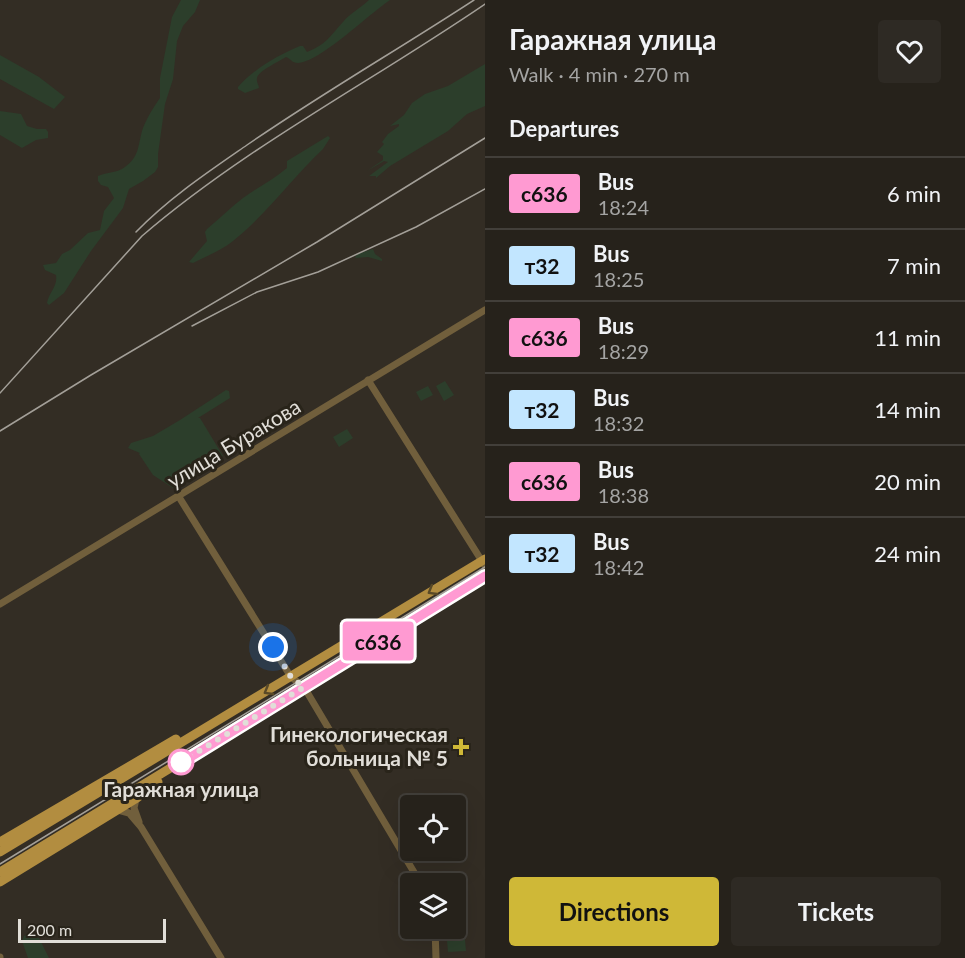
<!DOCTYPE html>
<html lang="en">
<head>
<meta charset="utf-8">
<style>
  :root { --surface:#26221b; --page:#2e2a24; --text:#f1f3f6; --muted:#a4a4a3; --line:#423f3a; --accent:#cfb837 }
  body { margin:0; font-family:Lato,sans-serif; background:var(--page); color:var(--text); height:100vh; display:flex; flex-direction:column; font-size:22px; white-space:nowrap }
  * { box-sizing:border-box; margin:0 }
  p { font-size:20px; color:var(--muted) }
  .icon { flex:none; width:33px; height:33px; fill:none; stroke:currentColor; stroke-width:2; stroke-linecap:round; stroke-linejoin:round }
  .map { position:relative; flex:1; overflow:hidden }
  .side { display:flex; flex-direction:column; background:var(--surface); width:480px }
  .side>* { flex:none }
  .badge { padding:0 12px; border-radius:4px; font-size:21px; line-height:39px }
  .fabs { position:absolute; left:400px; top:795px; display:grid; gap:12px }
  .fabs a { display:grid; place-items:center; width:66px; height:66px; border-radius:6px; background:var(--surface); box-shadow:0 6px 24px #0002,0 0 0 2px var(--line); font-size:30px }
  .scale { position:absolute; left:18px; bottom:15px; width:148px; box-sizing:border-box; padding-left:6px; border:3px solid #e1ded8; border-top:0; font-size:16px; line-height:21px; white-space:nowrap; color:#e1ded8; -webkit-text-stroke:4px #29241a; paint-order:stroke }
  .you { position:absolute; width:30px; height:30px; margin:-15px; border:4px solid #fff; border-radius:50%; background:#1a73e8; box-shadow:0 0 0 9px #1a73e833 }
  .map>.badge { position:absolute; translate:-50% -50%; box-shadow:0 0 0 3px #fff }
  h2 { padding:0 24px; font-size:22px; line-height:54px }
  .round { display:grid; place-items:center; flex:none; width:63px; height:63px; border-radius:6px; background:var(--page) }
  .head { display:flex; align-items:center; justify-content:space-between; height:102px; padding:0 24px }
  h1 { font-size:28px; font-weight:700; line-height:45px }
  .button { display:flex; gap:12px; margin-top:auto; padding:12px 24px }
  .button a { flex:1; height:69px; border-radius:6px; background:var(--accent); color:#111; font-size:24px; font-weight:700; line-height:69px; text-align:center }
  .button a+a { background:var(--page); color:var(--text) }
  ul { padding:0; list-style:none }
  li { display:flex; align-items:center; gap:18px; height:72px; padding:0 24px; border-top:2px solid var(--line) }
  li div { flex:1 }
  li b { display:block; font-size:22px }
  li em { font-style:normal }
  li .badge { min-width:66px; font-weight:700; text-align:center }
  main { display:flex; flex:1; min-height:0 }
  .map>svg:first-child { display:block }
</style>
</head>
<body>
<main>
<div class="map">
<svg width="485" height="958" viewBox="0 0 485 958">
  <rect width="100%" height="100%" fill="#332d24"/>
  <!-- green -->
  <path fill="#2c3e2b" d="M181,0H200L195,12L183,26L177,41L173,79L165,104L158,154V167L155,172L143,181L129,189L123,208L91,251L64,293L49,305L47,303C49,292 58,286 56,275L45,270L43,265L56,263L62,254L70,250L88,233L100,230L104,211L114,198L108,187L101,185L98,181V176C107,172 117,173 125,167C139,157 138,146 142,131C146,119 153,108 160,98V78L172,17Z
    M369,0H390C369,14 320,62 298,63C292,63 291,59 286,57C280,61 258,71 257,78C256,82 259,85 259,88L245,93L238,89V87C254,69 278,55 300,46H303L307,52C327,44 329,37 343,22C350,13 361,8 369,0Z
    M0,55L39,77L65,97L54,109L0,79Z
    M485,64V106L467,114L448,131L390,166L376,178V176H369L388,162L384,161L367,171L383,160V156L377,152L384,144L382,142L388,134L399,126V124L390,126L404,115L412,103L425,94L448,86Z
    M0,111L21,114L27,126L37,129H46L48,132V138L36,140L22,148L0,135Z
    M328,136L330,138L323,149C292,178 267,214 233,241C221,251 206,256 193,263L189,262L207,241L205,232L207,229C219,219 231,207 243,198C258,187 273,180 287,168V161Z
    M373,249L375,254L382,259V261L368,257L355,258L357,254Z
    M445,381L454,395L444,401L436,386Z
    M428,386L433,395L421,401L416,392Z
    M226,390L229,391L230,398L198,418H200L223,456L173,488L153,475L139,454L140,453L128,448L131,443L153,436L180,420Z
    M347,429L353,438L339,447L333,437Z
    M456,917H463L466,951L448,952L446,929L456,928Z
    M29,934L39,938L49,958H28L22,941L24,936Z"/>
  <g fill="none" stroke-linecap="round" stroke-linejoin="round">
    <!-- minor -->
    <path stroke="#715f3c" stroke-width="7" d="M368,380L485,566
      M179,497L291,677L304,687L421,884
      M0,604L485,310
      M136,799L134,808L139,822
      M118,810L129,813L141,827L221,958
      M435,928L436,958
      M0,957V958"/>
    <!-- major -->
    <path stroke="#b28d40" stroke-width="9" d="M0,842L176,739
      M0,852L485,559
      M0,872L485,576
      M0,882L137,798L158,782"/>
    <!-- tram -->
    <path stroke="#a39f98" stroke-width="1.5" d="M0,864L485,567"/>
    <!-- rail -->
    <path stroke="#a39f98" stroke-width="1.5" d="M136,232C169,198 208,172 247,145C321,94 399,49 474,0
      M192,326L257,292L318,272L416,227L485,189
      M0,393L142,236C247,146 371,82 485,4
      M0,431L91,375L317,242L485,138"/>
  </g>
  <!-- one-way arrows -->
  <defs><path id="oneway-chevron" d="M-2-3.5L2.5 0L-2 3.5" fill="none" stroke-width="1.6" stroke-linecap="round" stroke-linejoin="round" transform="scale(1.5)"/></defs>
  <g stroke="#594927">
    <use href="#oneway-chevron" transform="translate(432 591) rotate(149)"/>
    <use href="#oneway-chevron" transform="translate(268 691) rotate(150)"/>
  </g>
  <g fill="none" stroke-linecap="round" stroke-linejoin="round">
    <defs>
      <path id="line" d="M181,763L485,576"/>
    </defs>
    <!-- line casing -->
    <use href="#line" stroke="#fff" stroke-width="14"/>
    <!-- line -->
    <use href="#line" stroke="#ff9ad2" stroke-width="9"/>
    <!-- walk -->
    <path stroke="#e1ded8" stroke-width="6" stroke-dasharray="0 10.8" d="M181,762L304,687L291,677L273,647"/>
  </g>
  <!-- markers -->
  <path fill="#cfb837" stroke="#29241a" stroke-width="2" d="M458 738h6v6h6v6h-6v6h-6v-6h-6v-6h6z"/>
  <circle fill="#fff" stroke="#ff9ad2" stroke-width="3" cx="181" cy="762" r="12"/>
  <g text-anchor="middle" stroke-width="6" stroke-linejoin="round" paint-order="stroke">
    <!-- street labels -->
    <g font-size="21" fill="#e1ded8" stroke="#29241a">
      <text transform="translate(234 444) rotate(-31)" y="7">улица Буракова</text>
    </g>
    <!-- poi labels -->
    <g font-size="21" font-weight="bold" fill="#e1ded8" stroke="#29241a" text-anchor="end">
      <text x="448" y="742">Гинекологическая<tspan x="448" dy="24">больница № 5</tspan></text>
    </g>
    <!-- stop labels -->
    <g font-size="21" font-weight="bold" fill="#e1ded8" stroke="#29241a">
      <text x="181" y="797">Гаражная улица</text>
    </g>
  </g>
</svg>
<div class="fabs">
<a><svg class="icon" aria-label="locate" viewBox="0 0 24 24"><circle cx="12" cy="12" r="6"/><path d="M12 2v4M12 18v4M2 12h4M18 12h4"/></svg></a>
<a><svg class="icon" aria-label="layers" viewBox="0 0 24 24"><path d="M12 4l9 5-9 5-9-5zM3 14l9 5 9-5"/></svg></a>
</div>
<div class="scale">200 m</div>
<div class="you" style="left:273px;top:647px"></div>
<b class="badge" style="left:378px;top:641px;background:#ff9ad2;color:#111">с636</b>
</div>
<section class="side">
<div class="head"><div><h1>Гаражная улица</h1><p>Walk · 4 min · 270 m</p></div><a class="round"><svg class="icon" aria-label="heart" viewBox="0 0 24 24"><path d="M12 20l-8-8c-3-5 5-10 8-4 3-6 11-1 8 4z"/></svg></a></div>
<h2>Departures</h2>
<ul>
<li><span class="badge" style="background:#ff9ad2;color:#111">с636</span><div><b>Bus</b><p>18:24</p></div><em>6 min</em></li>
<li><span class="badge" style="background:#c2e6ff;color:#111">т32</span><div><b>Bus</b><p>18:25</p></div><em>7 min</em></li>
<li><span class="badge" style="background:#ff9ad2;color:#111">с636</span><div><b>Bus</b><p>18:29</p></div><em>11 min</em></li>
<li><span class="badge" style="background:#c2e6ff;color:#111">т32</span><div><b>Bus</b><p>18:32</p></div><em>14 min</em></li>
<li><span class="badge" style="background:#ff9ad2;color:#111">с636</span><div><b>Bus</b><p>18:38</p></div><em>20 min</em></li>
<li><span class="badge" style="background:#c2e6ff;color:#111">т32</span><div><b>Bus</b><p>18:42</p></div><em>24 min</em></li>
</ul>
<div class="button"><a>Directions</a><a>Tickets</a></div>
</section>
</main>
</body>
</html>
